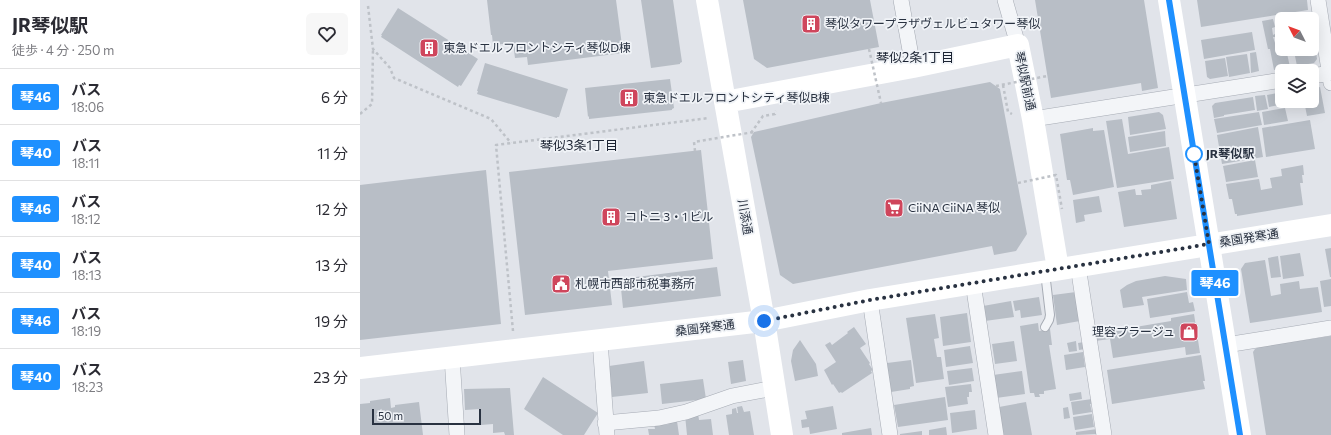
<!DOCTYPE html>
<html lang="ja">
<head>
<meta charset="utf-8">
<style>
  :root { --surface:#fff; --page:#f7f7f7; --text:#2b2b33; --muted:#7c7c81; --line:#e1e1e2 }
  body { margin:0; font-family:Commissioner,"Noto Sans JP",sans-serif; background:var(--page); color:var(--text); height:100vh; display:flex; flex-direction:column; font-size:15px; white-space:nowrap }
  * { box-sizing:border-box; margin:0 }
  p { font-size:13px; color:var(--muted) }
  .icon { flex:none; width:22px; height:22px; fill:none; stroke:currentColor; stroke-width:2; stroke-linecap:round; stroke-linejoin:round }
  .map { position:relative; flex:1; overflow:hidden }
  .side { display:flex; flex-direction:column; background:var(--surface); width:360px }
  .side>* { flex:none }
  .badge { padding:0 8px; border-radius:3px; font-size:14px; line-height:26px }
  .needle { width:26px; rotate:312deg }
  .fabs { position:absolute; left:915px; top:12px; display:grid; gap:8px }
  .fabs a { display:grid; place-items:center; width:44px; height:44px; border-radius:6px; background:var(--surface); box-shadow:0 4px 16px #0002; font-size:20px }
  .scale { position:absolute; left:12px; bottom:10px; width:109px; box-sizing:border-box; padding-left:4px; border:2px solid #293241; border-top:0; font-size:11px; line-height:14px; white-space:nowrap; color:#293241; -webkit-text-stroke:3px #f0f3f7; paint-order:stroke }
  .you { position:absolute; width:20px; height:20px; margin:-10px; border:3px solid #fff; border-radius:50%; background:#1a73e8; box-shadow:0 0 0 6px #1a73e833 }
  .map>.badge { position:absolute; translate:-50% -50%; box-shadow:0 0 0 2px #fff }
  .round { display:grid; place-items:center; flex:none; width:42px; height:42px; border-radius:6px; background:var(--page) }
  .head { display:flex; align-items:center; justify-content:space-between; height:68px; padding:0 12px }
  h1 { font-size:19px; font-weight:700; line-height:30px }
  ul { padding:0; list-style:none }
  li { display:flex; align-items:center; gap:12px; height:56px; padding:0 12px; border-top:1px solid var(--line) }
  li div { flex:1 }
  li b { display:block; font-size:15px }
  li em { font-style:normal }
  li .badge { min-width:44px; font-weight:700; text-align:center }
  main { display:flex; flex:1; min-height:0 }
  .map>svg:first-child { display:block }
</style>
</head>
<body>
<main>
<section class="side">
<div class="head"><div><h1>JR琴似駅</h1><p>徒歩 · 4 分 · 250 m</p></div><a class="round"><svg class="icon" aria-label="heart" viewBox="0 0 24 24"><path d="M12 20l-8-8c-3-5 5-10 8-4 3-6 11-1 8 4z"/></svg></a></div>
<ul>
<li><span class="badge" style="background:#1e90ff;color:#fff">琴46</span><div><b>バス</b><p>18:06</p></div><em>6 分</em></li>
<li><span class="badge" style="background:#1e90ff;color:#fff">琴40</span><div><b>バス</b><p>18:11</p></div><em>11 分</em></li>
<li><span class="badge" style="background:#1e90ff;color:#fff">琴46</span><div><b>バス</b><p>18:12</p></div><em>12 分</em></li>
<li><span class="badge" style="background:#1e90ff;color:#fff">琴40</span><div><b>バス</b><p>18:13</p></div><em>13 分</em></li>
<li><span class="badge" style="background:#1e90ff;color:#fff">琴46</span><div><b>バス</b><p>18:19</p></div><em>19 分</em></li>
<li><span class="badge" style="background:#1e90ff;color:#fff">琴40</span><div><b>バス</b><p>18:23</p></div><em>23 分</em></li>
</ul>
</section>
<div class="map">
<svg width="971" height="435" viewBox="0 0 971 435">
  <rect width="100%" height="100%" fill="#e1e4ea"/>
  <!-- building -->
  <path fill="#b8bec6" d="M127,0H256L263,53L168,65L167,57L155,58L153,43L133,45L132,35H131Z
    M281,0H313L322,62L320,63V64L291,68Z
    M383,0H510L519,47L407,68L394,59Z
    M675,0H784L798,88L782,91L781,83L691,98Z
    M837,0H947L948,10L841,27Z
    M38,8L118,59L101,86L99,85L98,87L21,37L22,35H21Z
    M940,14L941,19H932L931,16Z
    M921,17L922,28L918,29L915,18Z
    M913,19L915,27L912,28L913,35L915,34V37H913L915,43H919V47L922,46V49H926L930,67L914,70L910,49H908L902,21Z
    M892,32L895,50L844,59L841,40Z
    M952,39H954L957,59L954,63L937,66L935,56L943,55L941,49H952Z
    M896,52L899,71L891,73L890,53Z
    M887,54L890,73L869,77L866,57Z
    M865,58L868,76L850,79L847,77L845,61Z
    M125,63L208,89L199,117H197V118L117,94L118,91H117Z
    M310,79L314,108L312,109V110L229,119V116L228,117L225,88Z
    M630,82L640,89L667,234L656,251L634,255L632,246L433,284L420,275L391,137L394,132L521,103Z
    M960,87L965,113L947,116L944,101H952V89Z
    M917,93L919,105L909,107L907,95Z
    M905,95L908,109L897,111L895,96Z
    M893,97L895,110L864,115V116L854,118L852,106L855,103Z
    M922,101H934V104L931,105L930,103L922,104Z
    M925,108L928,121L904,125L902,112Z
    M799,112L803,115L806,129L770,135L768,117Z
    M899,112L902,125L857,133L854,119Z
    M762,119L768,154L809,147L814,179L757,188L746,121Z
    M950,120L955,149L906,157L902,128Z
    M898,127L903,157L862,164L857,135Z
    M733,128V131L744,130L754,187L713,195L710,180H707L700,134Z
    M805,131L806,146L770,152L768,137Z
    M341,150L353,259L248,271L252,305L165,315L149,172Z
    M895,160L898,177L866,182L863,166Z
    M943,165L944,175H942L943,183H940L943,205L877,216V214H875L872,199H869L866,184L899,179L901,190L912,188L910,178L922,176L921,169Z
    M126,170L141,324L0,340V185Z
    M811,181L817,219L764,227L758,192L775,189L776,195H782L781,190L791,189V185Z
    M739,196L742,212L724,215L725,221L716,223L713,200Z
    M971,248V277H970L965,249Z
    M940,253L944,276L923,279L920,256Z
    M918,256L921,277L911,278L908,258Z
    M905,260L911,296L921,294L920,284L939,281L940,289L958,287L962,312L890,323L881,269L885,263Z
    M357,267L361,296L263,308L260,279Z
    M805,276L826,279L827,290L782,297L784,305L763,308L760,290L767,285L776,281Z
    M971,279V306L964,307L960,281Z
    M716,292L720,321L697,325L693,295Z
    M827,292L829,303L833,302L835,311L790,318L787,299Z
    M679,297L682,315L661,318L660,310L655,311L653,301Z
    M651,301L654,317L625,321L623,306Z
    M607,313L611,342L583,346L580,317Z
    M575,314L579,338L574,339L577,357H581L584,379L556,383L546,318Z
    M834,314L840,353L826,355L825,347L753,358L750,339L735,341L734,334L811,321V318Z
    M678,323L679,331L690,329L692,345H689L696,389L684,391V394H679L680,397H675L674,393H670L660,326Z
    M494,327L506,344L500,348L510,363L509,364L513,370L511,371L512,373L482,393L481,392L479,393L473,384L472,385L464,370L476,362L465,345L470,342L472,345L488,333L487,332Z
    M971,336V435H906L893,352L895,349L899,347Z
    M440,340L456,364L458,376L435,381L431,361L433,350Z
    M654,341L657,361L635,364L632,344Z
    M716,341L717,351L709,352L707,343Z
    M724,342L725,349L719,350L718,343Z
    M610,346L613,363L586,367L584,350Z
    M723,352L725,367L706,370L704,355Z
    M841,355L845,381H843L845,389L752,404L747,370Z
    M383,360L386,381L371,384L368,362Z
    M551,360L554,386L550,387V389L531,392L527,363Z
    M284,361L288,393L252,397L249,366Z
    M612,368L614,381L589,385L587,371Z
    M662,371L665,394L636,398L633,375Z
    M183,377L238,413L224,435H203L164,409Z
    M343,379L346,399L302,404L300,384Z
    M611,384L612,392H609V397H607L608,404L588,407L585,387Z
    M150,388L154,435H145L144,432L133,433V424L121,425L120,409L105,410L104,389Z
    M721,392L722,399L710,401L709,394Z
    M585,397L588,420L538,427L534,405Z
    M30,398L31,408L35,407V405L59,402L63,435H0V404L10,403V401Z
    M732,399V404H730L732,412L713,415L711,402Z
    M666,402L672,435H643L639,407Z
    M382,406L384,412L390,411L394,435H369L366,415L372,414V409L376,408L377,413H378L377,407Z
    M473,406L477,429L450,434L449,427L442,428L441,420L447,419L445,411Z
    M708,407L710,418L704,419L703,408Z
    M615,410L617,429L592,433L590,413Z
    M338,413L339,420L351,419L353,435H327L325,415Z
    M732,414L734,427L715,430L713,417Z
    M317,421L319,435H289L288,429H295L294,424L303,425L309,424L308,422Z
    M586,427L587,435H569V430Z
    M511,428L512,435H482V433Z
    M737,429L738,434L716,435V432Z
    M562,431V435H540V434Z"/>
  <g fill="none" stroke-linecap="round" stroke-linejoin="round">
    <defs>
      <path id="lane" d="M685,327L689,320L690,315L685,272"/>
      <path id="street" d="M541,0L553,67
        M645,0L658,45
        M958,0L971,83
        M952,76L971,73
        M673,119L922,80
        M718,266L744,435
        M613,283L636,435
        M510,300L530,435
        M240,341L247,435
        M866,345L971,328
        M92,357L97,435
        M245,423L299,418L326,412L372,396L414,388"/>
    </defs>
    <!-- lane casing -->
    <use href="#lane" stroke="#a6abb4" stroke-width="10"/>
    <!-- street casing -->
    <use href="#street" stroke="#a6abb4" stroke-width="16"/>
    <!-- path -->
    <path stroke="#bec2c8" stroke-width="2.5" stroke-dasharray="3 3" stroke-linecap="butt" d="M8,6L13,49L30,68L34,78L131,119L151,143
      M643,85L648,112L652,114
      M0,114L12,104L13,49
      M391,133L403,116L415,114L416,111
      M153,331L136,145L349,118"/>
    <!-- lane -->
    <use href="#lane" stroke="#f3f5f8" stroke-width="8"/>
    <!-- street -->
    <use href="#street" stroke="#f3f5f8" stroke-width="15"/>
    <!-- secondary -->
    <path stroke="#fff" stroke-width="22" d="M347,0L404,321L422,435
      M809,0L880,435
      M365,102L553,67L658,45L673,119L698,269
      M0,368L404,321L510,300L971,225"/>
    <!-- path-bridge -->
    <path stroke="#bec2c8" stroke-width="2.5" stroke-dasharray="3 3" stroke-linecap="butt" d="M509,49L521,103
      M636,86L687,76
      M335,151L334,142L394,132
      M658,183L696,175L702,209"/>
  </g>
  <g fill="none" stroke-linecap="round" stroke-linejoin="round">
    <defs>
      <path id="line" d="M809,0L880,435"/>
    </defs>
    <!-- line casing -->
    <use href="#line" stroke="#fff" stroke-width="9"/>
    <!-- line -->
    <use href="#line" stroke="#1e90ff" stroke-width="6"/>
    <!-- walk -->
    <path stroke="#293241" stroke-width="4" stroke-dasharray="0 7.2" d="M404,321L510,300L849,244L834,154"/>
  </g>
  <!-- icons -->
  <defs>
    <symbol id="building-square" viewBox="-11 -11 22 22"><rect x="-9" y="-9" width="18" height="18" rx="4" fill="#cf465c" stroke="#f0f3f7"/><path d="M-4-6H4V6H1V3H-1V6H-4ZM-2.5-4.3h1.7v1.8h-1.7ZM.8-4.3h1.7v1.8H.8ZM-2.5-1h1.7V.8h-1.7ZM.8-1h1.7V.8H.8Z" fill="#fff"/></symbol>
    <symbol id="supermarket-square" viewBox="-11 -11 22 22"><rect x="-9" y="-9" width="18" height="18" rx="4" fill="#cf465c" stroke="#f0f3f7"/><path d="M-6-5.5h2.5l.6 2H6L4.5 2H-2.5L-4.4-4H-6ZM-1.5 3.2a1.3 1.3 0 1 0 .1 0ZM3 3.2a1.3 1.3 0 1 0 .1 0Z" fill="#fff"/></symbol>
    <symbol id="civic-square" viewBox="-11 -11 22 22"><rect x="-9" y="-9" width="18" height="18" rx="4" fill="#cf465c" stroke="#f0f3f7"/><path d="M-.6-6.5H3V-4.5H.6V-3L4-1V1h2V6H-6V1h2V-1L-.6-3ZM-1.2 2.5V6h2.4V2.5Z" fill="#fff"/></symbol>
    <symbol id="shop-square" viewBox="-11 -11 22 22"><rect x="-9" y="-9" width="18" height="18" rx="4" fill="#cf465c" stroke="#f0f3f7"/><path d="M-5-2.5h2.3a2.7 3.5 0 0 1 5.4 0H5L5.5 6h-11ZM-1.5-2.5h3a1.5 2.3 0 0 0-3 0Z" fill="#fff"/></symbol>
  </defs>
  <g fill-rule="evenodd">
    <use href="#building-square" x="440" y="13" width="22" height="22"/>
    <use href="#building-square" x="58" y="37" width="22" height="22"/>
    <use href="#building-square" x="258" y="87" width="22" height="22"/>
    <use href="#supermarket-square" x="523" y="197" width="22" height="22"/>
    <use href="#building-square" x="240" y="206" width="22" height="22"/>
    <use href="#civic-square" x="190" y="273" width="22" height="22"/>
    <use href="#shop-square" x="818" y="321" width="22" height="22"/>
  </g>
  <!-- markers -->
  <circle fill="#fff" stroke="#1e90ff" stroke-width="2" cx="834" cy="154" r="8"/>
  <g text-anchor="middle" stroke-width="3.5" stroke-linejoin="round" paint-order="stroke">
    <!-- poi labels -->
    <g font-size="12" fill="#293241" stroke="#f0f3f7" text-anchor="start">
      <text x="465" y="28">琴似タワープラザヴェルビュタワー琴似</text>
      <text x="83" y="52">東急ドエルフロントシティ琴似D棟</text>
      <text x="283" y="102">東急ドエルフロントシティ琴似B棟</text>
      <text x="548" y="212">CiiNA CiiNA 琴似</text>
      <text x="265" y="221">コトニ 3・1 ビル</text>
      <text x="215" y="288">札幌市西部市税事務所</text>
      <text x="815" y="336" text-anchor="end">理容プラージュ</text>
    </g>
    <!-- street labels -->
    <g font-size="12" fill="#293241" stroke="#f0f3f7">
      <text transform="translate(665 81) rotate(78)" y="4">琴似駅前通</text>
      <text transform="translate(385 217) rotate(80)" y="4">川添通</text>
      <text transform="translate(889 238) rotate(-9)" y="4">桑園発寒通</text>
      <text transform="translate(345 328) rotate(-7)" y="4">桑園発寒通</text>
    </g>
    <!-- stop labels -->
    <g font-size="12" font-weight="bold" fill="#293241" stroke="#f0f3f7" text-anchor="start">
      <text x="846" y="158">JR琴似駅</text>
    </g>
    <!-- neighbourhood labels -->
    <g font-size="13" fill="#1b2332" stroke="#f0f3f7">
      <text x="555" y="62">琴似2条1丁目</text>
      <text x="219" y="150">琴似3条1丁目</text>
    </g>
  </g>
</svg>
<div class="fabs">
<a><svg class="needle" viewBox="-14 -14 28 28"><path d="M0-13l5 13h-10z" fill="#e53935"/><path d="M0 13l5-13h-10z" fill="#7c7c81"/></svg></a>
<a><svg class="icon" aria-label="layers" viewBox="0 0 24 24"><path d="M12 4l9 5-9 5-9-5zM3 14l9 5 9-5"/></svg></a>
</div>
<div class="scale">50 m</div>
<div class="you" style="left:404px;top:321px"></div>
<b class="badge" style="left:855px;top:283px;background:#1e90ff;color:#fff">琴46</b>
</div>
</main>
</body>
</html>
